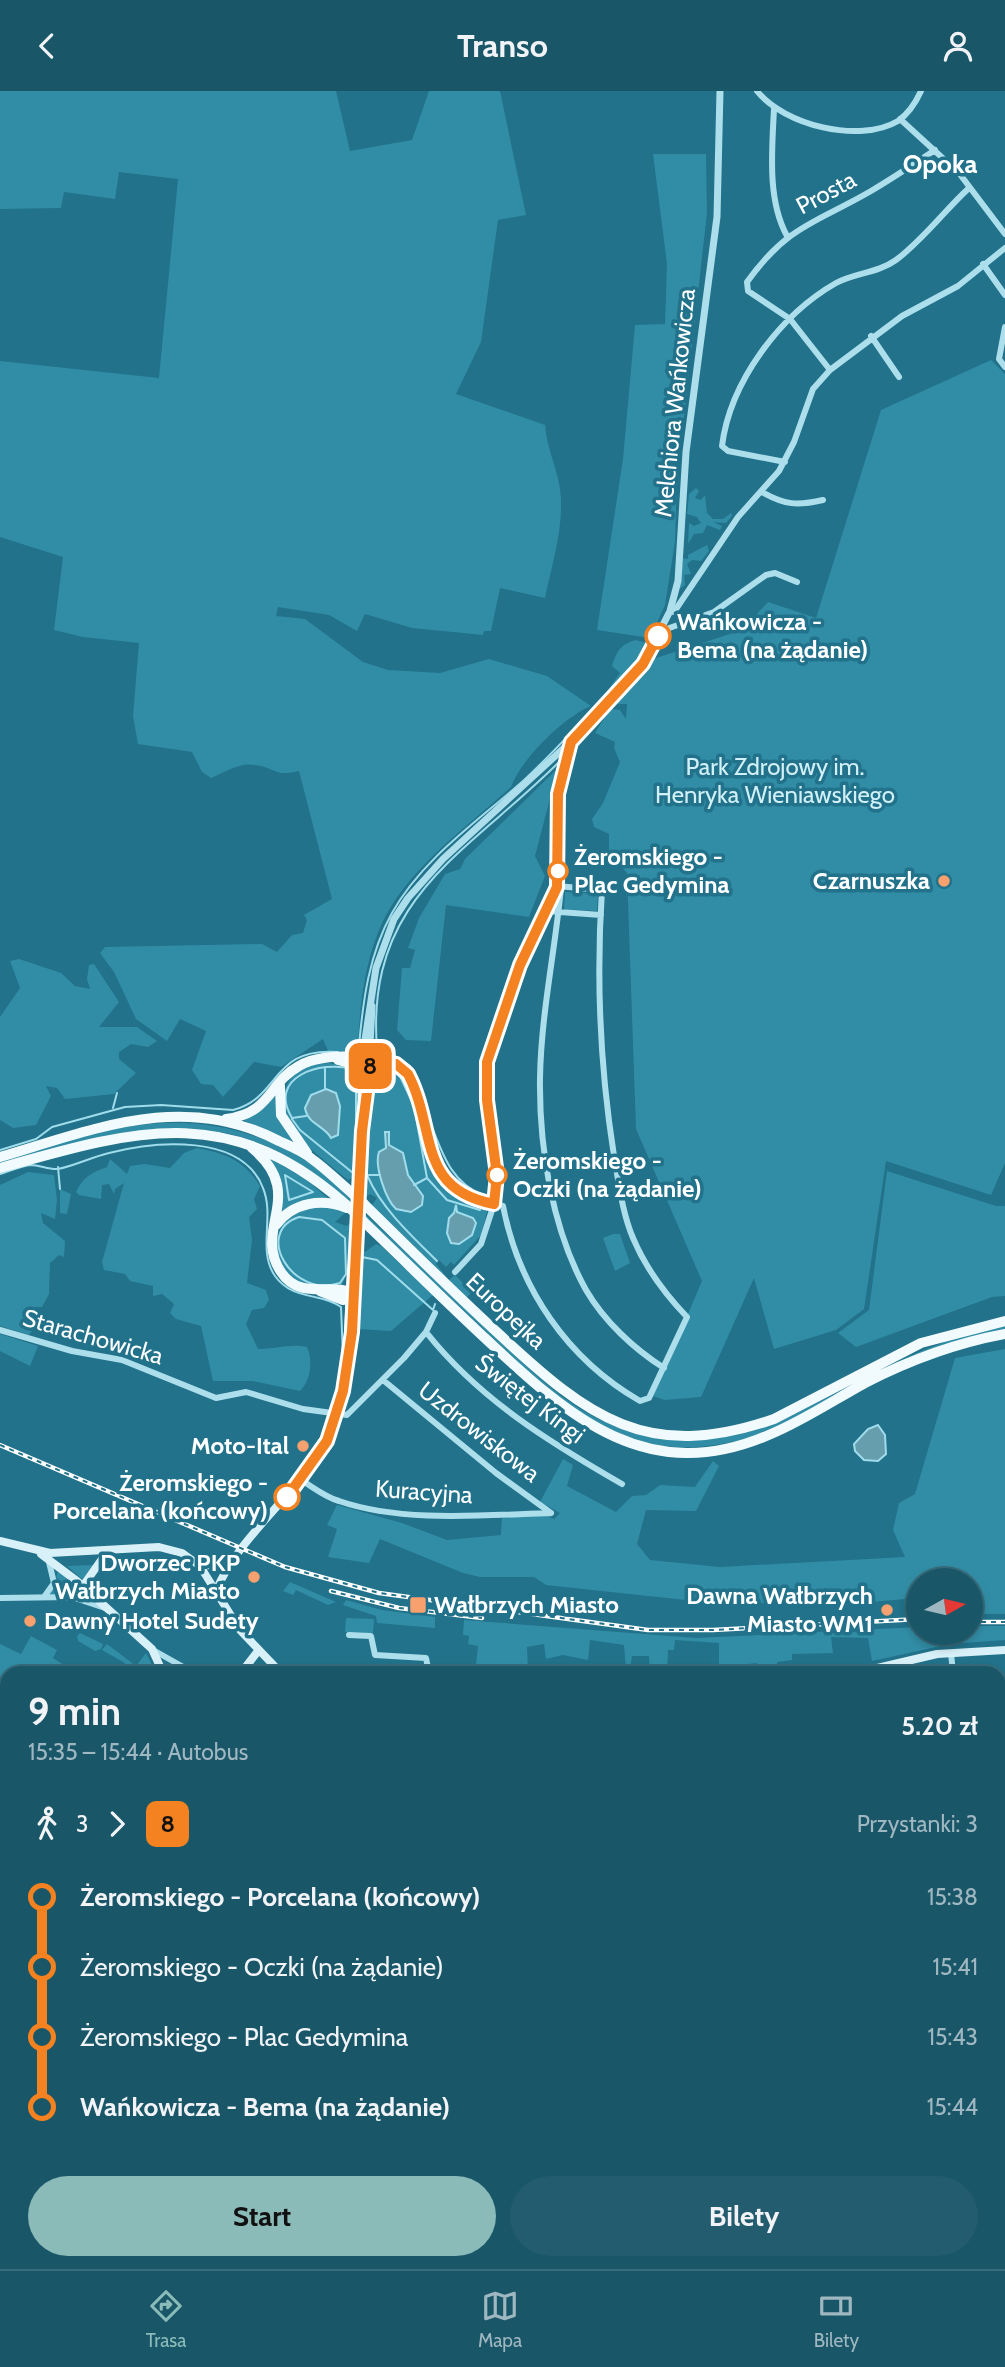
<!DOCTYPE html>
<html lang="pl">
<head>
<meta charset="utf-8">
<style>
  :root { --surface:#195668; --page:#225c6e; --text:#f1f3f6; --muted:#9fb7c0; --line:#376c7c; --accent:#8bbbb9 }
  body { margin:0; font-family:Cabin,sans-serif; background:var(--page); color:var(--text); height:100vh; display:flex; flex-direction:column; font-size:26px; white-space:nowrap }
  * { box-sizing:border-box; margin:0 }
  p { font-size:23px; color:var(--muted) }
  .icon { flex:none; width:38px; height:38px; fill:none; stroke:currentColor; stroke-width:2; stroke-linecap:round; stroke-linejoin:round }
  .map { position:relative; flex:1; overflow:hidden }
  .details { position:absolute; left:0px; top:1575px; width:1006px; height:604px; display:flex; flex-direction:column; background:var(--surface); border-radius:21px 21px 0 0; box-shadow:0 4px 10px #0003,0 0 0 2px var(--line) }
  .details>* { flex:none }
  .badge { padding:0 14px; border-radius:10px; font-size:24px; line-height:46px }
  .needle { width:46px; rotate:82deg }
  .buttons { position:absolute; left:906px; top:1477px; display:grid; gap:14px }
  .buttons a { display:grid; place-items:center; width:77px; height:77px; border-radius:50%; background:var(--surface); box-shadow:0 4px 10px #0003,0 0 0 2px var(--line); font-size:35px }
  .map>.badge { position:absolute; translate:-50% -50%; box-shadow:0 0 0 4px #fff }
  .legs { display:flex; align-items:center; gap:10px; height:77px; padding:0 28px; font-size:23px }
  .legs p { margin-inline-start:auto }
  .summary { display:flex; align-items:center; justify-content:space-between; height:119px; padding:0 28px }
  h1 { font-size:38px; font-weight:700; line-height:52px }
  .primary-button { display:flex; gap:14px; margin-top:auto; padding:14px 28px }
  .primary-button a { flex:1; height:80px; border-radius:42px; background:var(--accent); color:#111; font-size:28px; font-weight:700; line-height:80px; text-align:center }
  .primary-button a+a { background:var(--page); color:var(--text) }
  ul { padding:0 28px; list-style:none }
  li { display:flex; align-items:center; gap:24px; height:70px; font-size:26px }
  li i { display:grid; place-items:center; width:10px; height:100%; margin:0 9px; background:currentColor }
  li i::after { content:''; width:18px; height:18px; margin:-9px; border:5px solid; border-radius:50%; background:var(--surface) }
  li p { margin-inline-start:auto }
  li:first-child i { background:linear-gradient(#0000 50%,currentColor 0) }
  li:last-child i { background:linear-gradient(currentColor 50%,#0000 0) }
  header { display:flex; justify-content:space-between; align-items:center; height:91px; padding:0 28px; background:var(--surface); font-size:32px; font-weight:700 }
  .tabs { display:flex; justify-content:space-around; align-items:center; height:98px; border-top:2px solid var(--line); background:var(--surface); font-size:19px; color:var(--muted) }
  .tabs a { display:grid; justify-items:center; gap:4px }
  .tabs .current { color:var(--accent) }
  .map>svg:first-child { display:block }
</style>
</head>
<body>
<header><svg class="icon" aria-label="back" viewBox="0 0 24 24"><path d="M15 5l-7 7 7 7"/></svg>Transo<svg class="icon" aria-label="person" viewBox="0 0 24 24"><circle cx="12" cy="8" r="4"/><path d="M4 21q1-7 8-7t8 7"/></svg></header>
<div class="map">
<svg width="1005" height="2178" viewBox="0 0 1005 2178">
  <rect width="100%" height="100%" fill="#21728a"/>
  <!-- green -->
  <path fill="#318da5" d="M0,0H336L350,60L412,49L429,0H500L526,124L498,129L481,251L456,303L545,334C547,358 557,377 560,398C565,433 552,473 545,507L500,497L491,540H484L483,544L412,537L365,523L357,540L329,524L278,516L276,525L305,528L363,571L388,579L440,582L489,568L547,585L591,615C564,626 521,668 511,696C468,735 411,775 384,828C365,867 360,912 358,955L353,960H328L323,948L281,976L254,971L223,1006L213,994L201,993L192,979L206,940L180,928L167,950L136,928L114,881L100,862L105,856L262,853L277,861L292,844L303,842L307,829L304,824L332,808L299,680C273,686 277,677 255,674C240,671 225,681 211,687L202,681L192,661L138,653L133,625L139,552L83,546L54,539L63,466L0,446V270L159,287L178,88L119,81L115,108L64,101L61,117L0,118Z
    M653,63H706L707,122L677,387L675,451L665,514L650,547L597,539L623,368L635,234L665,233L667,173Z
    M991,269L1005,283V1072L991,1104L886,1070L864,1218L836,1239L774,1258L754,1187L701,1306L665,1309L653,1305L702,1190L636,1038L627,782L609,763V743L594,736L592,728L603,712L620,671L614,657L615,651L595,642L610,618L620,619L626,628L627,613H618V609L653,568L742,539L768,511L816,527L881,319Z
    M696,397L699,400L695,407L701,409L705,404L707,422L713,428H723L731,422L732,425L726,432L713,431L722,435L720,439L707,434L703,442L694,443L688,453L689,432L694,435L701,432L697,426L687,423L689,403Z
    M707,454L709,460L701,470L692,469L687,473L691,483L684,484L685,494L680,498L683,467L688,468V464Z
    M635,549L649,552L639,569L612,600L610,596L620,582L612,575C617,560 620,554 635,549Z
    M558,677L535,765L545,785L529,826L446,814L431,950L406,949L397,939L402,877H410L415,859L408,857L419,827L445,783L460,778L465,768Z
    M565,801L598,803L597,820L564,818Z
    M19,868L61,882L75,895L90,898L87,888L89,874L94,873L119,911L99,936H137L157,950L148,956L131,953L119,961V968L136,982L114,1003L65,1008L57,997L46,995L51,1005L36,1034L13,1037L0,1029V926L20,897L10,870Z
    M329,972L357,978L359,989C358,1019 358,1186 339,1197C327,1195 312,1196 301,1192C254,1177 277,1089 345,1122L335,1131L347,1135L352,1130L353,1113C328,1097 307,1075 279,1061C187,1014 93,1047 0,1073V1069C98,1041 171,1011 271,1051C301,1063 334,1087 353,1111V1086L348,1089C332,1075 294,1048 286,1028C284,1024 285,1017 284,1012C283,984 303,973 329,972Z
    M390,975L402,982L408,990L440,1089L459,1106L488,1117L481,1144L454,1174L451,1171L446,1176L439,1169L436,1173L449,1189L455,1184L472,1201L465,1208L371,1116L377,1107L370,1103L363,1108L372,981L378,976Z
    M276,1003L279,1028L295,1052L243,1029Z
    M197,1057C225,1062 245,1070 260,1095L254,1108L257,1118L249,1126L252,1149L247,1192L266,1199L269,1209L264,1217L252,1219L246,1233L258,1258C275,1258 292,1252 307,1256C313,1270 311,1289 300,1300L253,1290H213L201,1235L176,1228L170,1222L174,1213L162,1203L153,1205V1195L130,1190L125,1183L104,1179L102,1171L124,1092L115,1098L114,1103L109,1093L102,1094L101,1108L79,1104L76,1101C83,1086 92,1081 107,1076L110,1068L127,1083L130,1075L145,1073L170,1077L184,1062Z
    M266,1065L304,1087L329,1108L281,1123Z
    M887,1080L996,1115H1005V1205L992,1206L856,1256L838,1242L869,1219Z
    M28,1081L54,1084L57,1109L55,1128L41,1122L43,1132L65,1150L64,1166L59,1164L50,1172L49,1203L42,1216H34V1237L29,1244L0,1235V1094Z
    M60,1098L71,1103L67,1123L60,1122Z
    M363,1121C403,1159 443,1196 483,1234C512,1261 541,1292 574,1314C636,1356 714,1359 781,1329C861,1293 916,1251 1005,1235V1240L958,1250L760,1344C710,1359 657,1363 608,1340C564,1319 527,1279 492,1246C449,1206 406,1165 363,1124Z
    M613,1143H620L630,1172L615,1180L603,1147Z
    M361,1152L365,1161L376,1153L381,1155L433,1204L391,1240L358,1238Z
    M0,1243L38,1255L30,1275L0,1260Z
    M1005,1258V1523H971V1489H919V1514L905,1508L850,1513L704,1511L546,1494L534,1486H480L463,1482L380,1448L369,1472L328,1466L337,1438L327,1434L337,1414L402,1432L447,1449L501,1444L502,1427L542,1423L554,1428L560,1422L540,1411L563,1368L573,1374L567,1395L616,1421L632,1405L646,1404L660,1394L695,1396L713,1370L719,1375L696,1420L646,1419L637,1453L650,1469L720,1476L905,1466L893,1439L899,1412L915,1403L955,1267Z
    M94,1474L83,1489L67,1475Z
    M61,1481L77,1497L63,1503H50L56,1493L57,1482Z
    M290,1491L336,1511L328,1514L296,1499L293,1504L283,1500Z
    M346,1509L382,1519L435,1526V1537L377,1532L376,1525L343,1514Z
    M346,1527L374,1528L373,1542L345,1541Z
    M464,1529L696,1547L919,1536V1542H971V1535H1005V1549L950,1553L872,1570L868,1547L831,1546L833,1562L792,1563V1569L777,1571L778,1577L764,1579L756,1572L748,1573L746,1582H719V1552L675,1549L674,1559H668L667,1582H650L649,1565H632L630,1578H626L624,1554L590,1549L588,1569L563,1564L546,1568L544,1553L527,1556L528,1582H503L504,1573L476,1574L478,1555L468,1553L469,1545L463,1544Z
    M80,1542L103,1553L101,1558L95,1560L78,1550L77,1545Z
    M31,1545L57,1559L53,1567L76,1582H7V1632L0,1625V1553L21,1563Z
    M107,1553L136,1575L146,1562L154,1578L134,1582L124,1576L125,1572L102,1559Z
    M0,1641L7,1648V1698L0,1693Z
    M999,1648L1005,1653V1690L999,1689Z
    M999,1718H1005V2178H370L374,2172H999Z
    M7,1767V1835L0,1830V1772Z
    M7,2162V2172H34L40,2178H0V2168Z
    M59,2172H113L110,2178H52Z
    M119,2172H250L262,2177C275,2168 292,2170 306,2178H116Z"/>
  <!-- water -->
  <path fill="#679eae" stroke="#a0ddec" stroke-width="2" d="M326,998L336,1002L340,1015L338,1044L331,1047C324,1034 308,1034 305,1017L311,1004Z
    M385,1041H389V1054L403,1062L408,1084L423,1105L422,1114L411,1121L396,1118C386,1109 374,1075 379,1061L386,1057Z
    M456,1114L457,1121L473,1127L476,1132L472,1144L459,1153L451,1152L447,1142L449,1127L454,1122Z
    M878,1334L885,1344L886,1363L878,1370L864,1369L855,1360L854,1353L868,1338Z"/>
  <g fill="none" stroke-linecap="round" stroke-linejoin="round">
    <!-- stream -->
    <path stroke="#a0ddec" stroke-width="2" d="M354,961L359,955C363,909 369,863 392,822C422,768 478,730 523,690C547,668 568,644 591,622
      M325,977V998
      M414,1015L399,983L389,978L376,982C372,998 362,1073 368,1086C382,1118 413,1146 437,1170
      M113,1017L117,1002
      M306,1025L292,1027C267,986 321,969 352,978L356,987V1061
      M416,1026L427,1087
      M292,1028L300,1039L353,1082
      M429,1028L410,975L399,967L377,958C365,803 470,762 563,667
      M432,1036C443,1064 452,1092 483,1104
      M0,1059L36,1048L52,1036L125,1016L161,1014L233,1019C282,1006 270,956 338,961
      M58,1076L60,1098
      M353,1081L355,1068
      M0,1083C10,1080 21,1075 31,1074C40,1074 49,1079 58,1078C74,1075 92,1066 109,1062C155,1050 242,1042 263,1097C275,1126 257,1159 275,1185C293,1210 320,1201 341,1216L343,1266
      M285,1084L313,1101L289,1109Z
      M367,1084H380
      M414,1094L427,1087L447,1109L480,1119
      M299,1126L322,1129L345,1147L346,1183L340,1192C292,1208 253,1141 299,1126Z
      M362,1166L377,1169L433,1219L435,1213
      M753,2178L764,2172"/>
    <!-- river -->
    <path stroke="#679eae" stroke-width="10" d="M0,1660L7,1664"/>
    <!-- minor -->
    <path stroke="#addeeb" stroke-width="6" d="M757,0C784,34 859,53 898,30C908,23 916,11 921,0
      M774,18C772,59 767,109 787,145
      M900,28L959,82L1005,143
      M983,173L1005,204
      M1005,236L999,268L1005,276
      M871,245L899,286
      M830,279L790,228L748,200L747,191C788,134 816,132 871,100C893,87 914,73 935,59
      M785,371L728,360L722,355C730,291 780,224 836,192C854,182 878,182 896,169C923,149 944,120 969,97
      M762,401C785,414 797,415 823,409
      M670,520L674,521L738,426L779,380L794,351L813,298L830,279L902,225L958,195L1005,157
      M661,540L714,521L766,484L775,482L797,491
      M561,797C555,860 541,924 540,987C539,1056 552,1138 586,1199C604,1230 634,1258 664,1277
      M546,820L601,824
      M371,970L395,973L408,983L444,1089L462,1104L503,1115C519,1197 567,1268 640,1310L649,1307L687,1226C664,1202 646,1178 633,1147C622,1121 619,1092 614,1065C600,976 596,888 602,799L557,795
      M455,1181L481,1153L494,1113L497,1085L487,1009V971L520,874L557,795L558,703L571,651
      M0,1239L72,1260L122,1269L216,1307L246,1301L303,1318L347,1324L404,1267L426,1241L435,1222
      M426,1241C479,1308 549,1351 622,1393
      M383,1289L496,1382L551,1422
      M301,1389C313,1396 325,1406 339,1410C403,1432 485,1424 551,1422
      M44,1506L54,1492L49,1471
      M0,1507L72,1506L105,1517
      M349,1544L371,1545L375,1564L426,1567L429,1582
      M153,1559L194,1582
      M951,1562L953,1582
      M0,1638L7,1644
      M999,1692H1005
      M0,1837L7,1840
      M0,1960L7,1952
      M0,2069L7,2078
      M113,2178L116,2172"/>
    <!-- tertiary -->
    <path stroke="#addeeb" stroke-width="7" d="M362,968L376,877L394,828L408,807L443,768L589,634L643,573L670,520L678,490L686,361L717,126L720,0
      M369,972L372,915"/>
    <!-- secondary -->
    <path stroke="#d8f1f8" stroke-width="8" d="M363,965L371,970L366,1023
      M350,1256L362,1040L361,975
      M0,1450L50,1462L159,1456L182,1462L200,1475L240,1539L281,1582
      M41,1463L77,1490L152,1558L163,1582
      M200,1475L229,1472
      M83,1495L107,1461
      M216,1500C239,1444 297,1405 326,1350C358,1290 342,1213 356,1146
      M241,1582L258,1560
      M856,1582L937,1563L1005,1559
      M0,2082L7,2078"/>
    <!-- primary -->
    <path stroke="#f1fbfe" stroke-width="10" d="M338,969L361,975
      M280,995L281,1024L307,1062
      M226,1028C272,1022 268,992 299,975C317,964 343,966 363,965
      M252,1057C308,1103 252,1138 281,1181C301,1212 337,1188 354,1205L343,1209L320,1200
      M0,1066C95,1038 184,1000 279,1050C290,1055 303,1060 312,1068C326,1078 339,1091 353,1103
      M0,1077C141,1037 233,1010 352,1119
      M364,1113C409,1157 453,1201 499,1243C588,1326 647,1372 774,1328L921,1252L1005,1230
      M363,1130C404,1169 444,1209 486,1248C570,1327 649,1397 771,1343C804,1329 834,1309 865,1292C910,1269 956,1252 1005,1243
      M276,1134C293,1111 322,1107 347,1117"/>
    <defs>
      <path id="rail" d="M0,1354L285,1476L379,1502L648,1539H713L919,1528
        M331,1500L399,1517L482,1527
        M971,1531H1005"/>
    </defs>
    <!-- rail casing -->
    <use href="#rail" stroke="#fff" stroke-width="4.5"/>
    <!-- rail -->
    <use href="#rail" stroke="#21728a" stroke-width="2" stroke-dasharray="5" stroke-linecap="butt"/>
    <!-- primary-bridge -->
    <path stroke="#f1fbfe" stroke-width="10" d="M353,1103L364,1113
      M352,1119L363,1130"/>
  </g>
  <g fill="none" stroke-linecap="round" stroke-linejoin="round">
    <defs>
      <path id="line-1" d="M287,1406L327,1350L343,1300L352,1241L362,1040L371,970L396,973L408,983C437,1039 416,1098 494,1113L497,1084L487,1009V971L520,874L557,796L558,703L571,651L643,573L658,545"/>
    </defs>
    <!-- line-1 casing -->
    <use href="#line-1" stroke="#fff" stroke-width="16"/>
    <!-- line-1 -->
    <use href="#line-1" stroke="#f58220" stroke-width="10"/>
  </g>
  <!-- markers -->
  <g fill="#fff" stroke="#f58220" stroke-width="3.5">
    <circle cx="658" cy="545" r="12"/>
    <circle cx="558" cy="780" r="9"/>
    <circle cx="497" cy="1084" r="9"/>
    <circle cx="287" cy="1406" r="12"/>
  </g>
  <g fill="#f8a16e" stroke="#21728a" stroke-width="2.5">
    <circle cx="944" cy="790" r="7"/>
    <circle cx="303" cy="1355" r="7"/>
    <circle cx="254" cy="1486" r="7"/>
    <rect x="409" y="1505" width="18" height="18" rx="3.5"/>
    <circle cx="887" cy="1519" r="7"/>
    <circle cx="30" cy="1530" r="7"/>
  </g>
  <g text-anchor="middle" stroke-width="7" stroke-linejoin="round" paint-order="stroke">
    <!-- street labels -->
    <g font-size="24" fill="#fff" stroke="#21728a">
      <text transform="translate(826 102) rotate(-28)" y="8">Prosta</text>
      <text transform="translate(675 312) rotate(-84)" y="8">Melchiora Wańkowicza</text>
      <text transform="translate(506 1220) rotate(43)" y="8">Europejka</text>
      <text transform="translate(93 1246) rotate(16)" y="8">Starachowicka</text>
      <text transform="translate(530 1308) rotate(37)" y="8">Świętej Kingi</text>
      <text transform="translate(479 1341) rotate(38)" y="8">Uzdrowiskowa</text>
      <text transform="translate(424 1401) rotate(4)" y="8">Kuracyjna</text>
    </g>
    <!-- stop labels -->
    <g font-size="24" font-weight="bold" fill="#fff" stroke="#21728a" text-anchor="start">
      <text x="677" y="539">Wańkowicza -<tspan x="677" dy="28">Bema (na żądanie)</tspan></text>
      <text x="574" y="774">Żeromskiego -<tspan x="574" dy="28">Plac Gedymina</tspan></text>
      <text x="513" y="1078">Żeromskiego -<tspan x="513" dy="28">Oczki (na żądanie)</tspan></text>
      <text x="268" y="1400" text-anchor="end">Żeromskiego -<tspan x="268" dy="28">Porcelana (końcowy)</tspan></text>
    </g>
    <!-- park labels -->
    <g font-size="24" fill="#d1f0f8" stroke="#21728a">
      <text x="775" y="684">Park Zdrojowy im.<tspan x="775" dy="28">Henryka Wieniawskiego</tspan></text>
    </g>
    <!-- poi labels -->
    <g font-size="24" font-weight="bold" fill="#fff" stroke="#21728a" text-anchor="end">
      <text x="930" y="798">Czarnuszka</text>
      <text x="289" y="1363">Moto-Ital</text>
      <text x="240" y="1480">Dworzec PKP<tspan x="240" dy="28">Wałbrzych Miasto</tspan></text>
      <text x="873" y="1513">Dawna Wałbrzych<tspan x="873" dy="28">Miasto WM1</tspan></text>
      <text x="434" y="1522" text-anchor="start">Wałbrzych Miasto</text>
      <text x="44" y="1538" text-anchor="start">Dawny Hotel Sudety</text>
    </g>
    <!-- neighbourhood labels -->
    <g font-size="26" font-weight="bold" fill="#fff" stroke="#21728a">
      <text x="940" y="82">Opoka</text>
    </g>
  </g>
</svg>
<div class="buttons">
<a><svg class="needle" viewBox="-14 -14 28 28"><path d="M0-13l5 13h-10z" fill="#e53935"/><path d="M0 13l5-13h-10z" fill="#9fb7c0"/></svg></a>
</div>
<b class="badge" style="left:370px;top:975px;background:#f58220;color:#111">8</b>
<section class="details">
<div class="summary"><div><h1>9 min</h1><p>15:35 – 15:44 · Autobus</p></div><b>5.20 zł</b></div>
<div class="legs"><svg class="icon" aria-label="walk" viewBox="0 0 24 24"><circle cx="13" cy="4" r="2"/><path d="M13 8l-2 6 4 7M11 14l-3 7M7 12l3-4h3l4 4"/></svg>3<svg class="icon" aria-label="forward" viewBox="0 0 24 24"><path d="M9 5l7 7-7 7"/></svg><b class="badge" style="background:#f58220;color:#111">8</b><p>Przystanki: 3</p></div>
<ul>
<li><i style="color:#f58220"></i><b>Żeromskiego - Porcelana (końcowy)</b><p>15:38</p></li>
<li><i style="color:#f58220"></i><span>Żeromskiego - Oczki (na żądanie)</span><p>15:41</p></li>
<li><i style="color:#f58220"></i><span>Żeromskiego - Plac Gedymina</span><p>15:43</p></li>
<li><i style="color:#f58220"></i><b>Wańkowicza - Bema (na żądanie)</b><p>15:44</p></li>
</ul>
<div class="primary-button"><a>Start</a><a>Bilety</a></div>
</section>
</div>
<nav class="tabs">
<a class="current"><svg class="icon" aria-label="directions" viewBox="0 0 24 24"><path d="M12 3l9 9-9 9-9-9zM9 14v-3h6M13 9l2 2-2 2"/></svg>Trasa</a>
<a><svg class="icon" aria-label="map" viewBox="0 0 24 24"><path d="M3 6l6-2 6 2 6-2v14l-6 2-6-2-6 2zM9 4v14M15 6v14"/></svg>Mapa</a>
<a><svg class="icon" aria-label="tickets" viewBox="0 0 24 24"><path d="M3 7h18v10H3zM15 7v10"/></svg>Bilety</a>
</nav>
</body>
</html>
